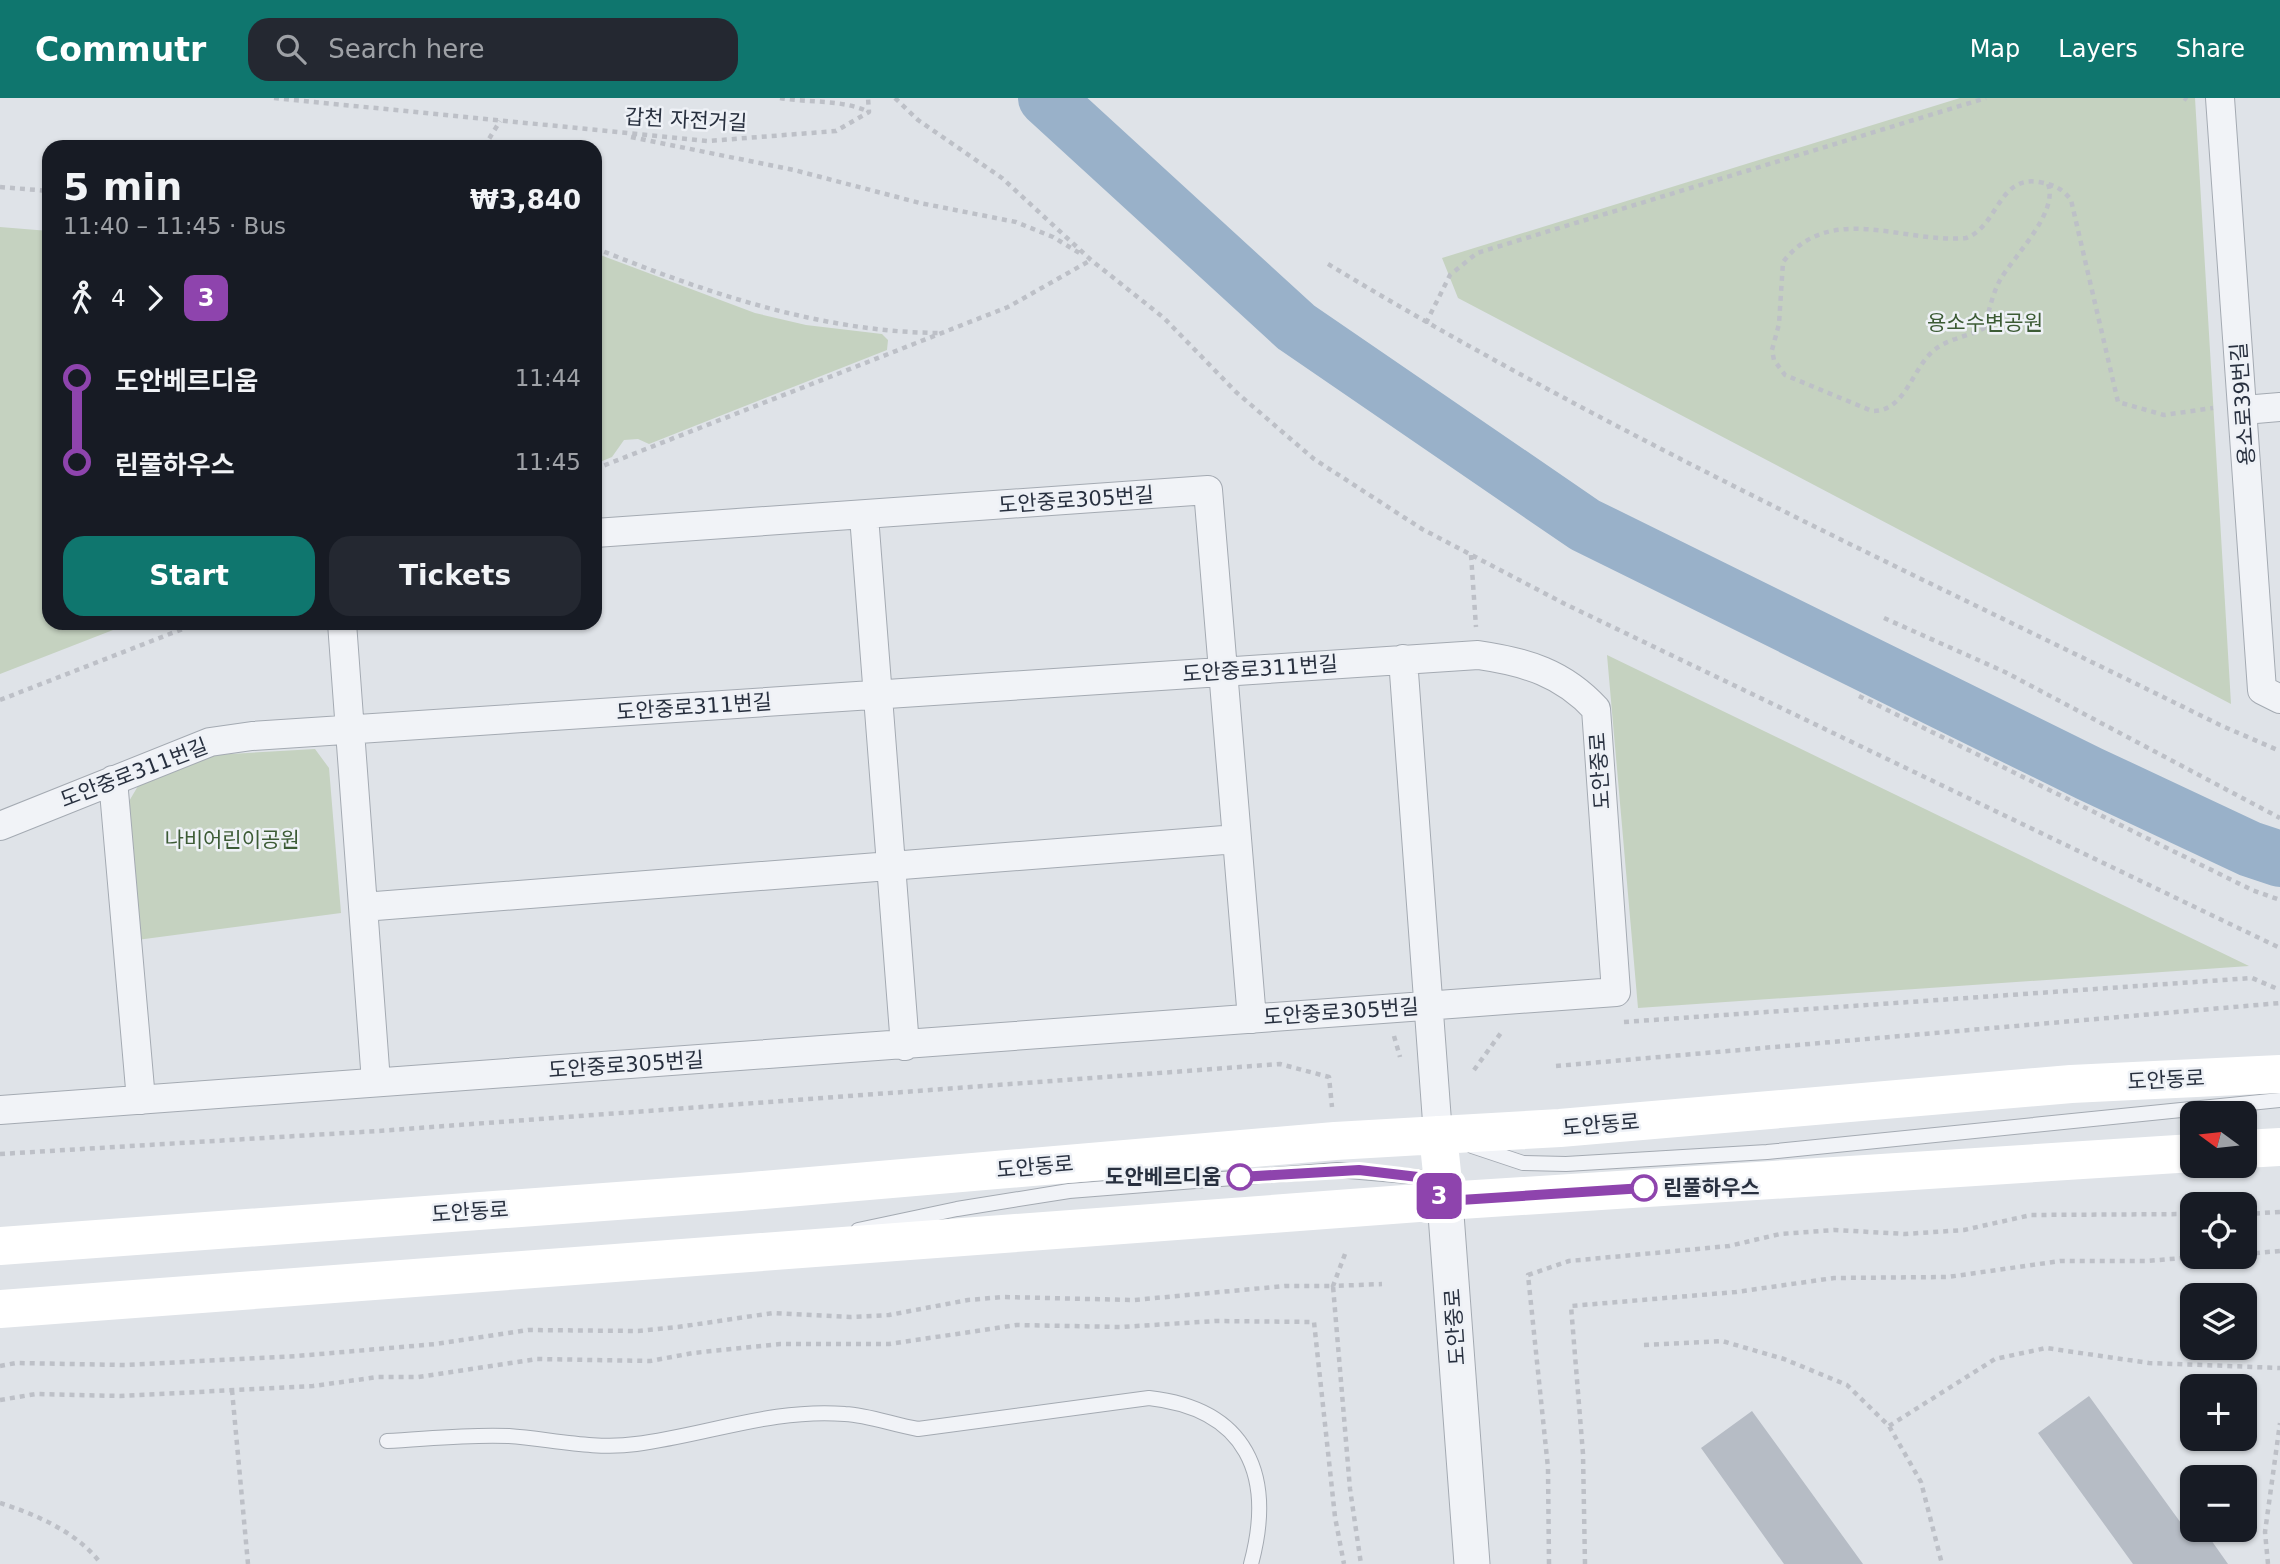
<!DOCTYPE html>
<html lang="en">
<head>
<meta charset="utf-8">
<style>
  :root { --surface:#171b24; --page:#242831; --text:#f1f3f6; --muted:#9ea1a6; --accent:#0f766e }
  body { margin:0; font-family:"DejaVu Sans","Noto Sans KR",sans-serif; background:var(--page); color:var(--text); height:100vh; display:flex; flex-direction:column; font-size:26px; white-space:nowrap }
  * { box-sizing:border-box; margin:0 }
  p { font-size:23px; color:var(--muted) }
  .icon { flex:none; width:38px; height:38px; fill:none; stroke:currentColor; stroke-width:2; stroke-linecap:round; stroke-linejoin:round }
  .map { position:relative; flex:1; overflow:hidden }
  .side { position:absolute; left:42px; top:42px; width:560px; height:490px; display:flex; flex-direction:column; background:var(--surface); border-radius:21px; box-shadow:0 2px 5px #0004 }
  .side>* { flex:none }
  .badge { padding:0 14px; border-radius:10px; font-size:24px; line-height:46px }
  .needle { width:46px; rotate:285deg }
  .buttons { position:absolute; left:2180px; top:1003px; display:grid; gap:14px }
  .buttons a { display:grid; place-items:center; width:77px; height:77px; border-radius:14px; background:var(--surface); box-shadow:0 2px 5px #0004; font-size:35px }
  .map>.badge { position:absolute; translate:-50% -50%; box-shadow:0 0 0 4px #fff }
  .legs { display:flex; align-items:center; gap:10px; height:77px; padding:0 21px; font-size:23px }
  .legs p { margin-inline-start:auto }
  .overview { display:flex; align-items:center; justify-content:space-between; height:119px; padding:0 21px }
  h1 { font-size:38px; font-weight:700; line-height:52px }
  .primary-button { display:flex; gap:14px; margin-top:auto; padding:14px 21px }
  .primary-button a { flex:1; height:80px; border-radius:21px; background:var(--accent); color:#fff; font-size:28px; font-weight:700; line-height:80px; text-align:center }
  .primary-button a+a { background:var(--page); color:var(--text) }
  ul { padding:0 21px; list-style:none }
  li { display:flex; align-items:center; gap:24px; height:84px; font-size:26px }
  li i { display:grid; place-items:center; width:10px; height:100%; margin:0 9px; background:currentColor }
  li i::after { content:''; width:18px; height:18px; margin:-9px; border:5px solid; border-radius:50%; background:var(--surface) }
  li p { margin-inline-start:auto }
  li:first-child i { background:linear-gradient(#0000 50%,currentColor 0) }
  li:last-child i { background:linear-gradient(currentColor 50%,#0000 0) }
  header { display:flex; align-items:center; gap:42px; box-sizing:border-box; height:98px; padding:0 35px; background:var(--accent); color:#fff }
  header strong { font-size:33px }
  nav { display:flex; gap:38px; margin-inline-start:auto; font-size:24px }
  .search { width:490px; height:63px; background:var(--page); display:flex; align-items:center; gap:18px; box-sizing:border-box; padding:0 24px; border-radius:21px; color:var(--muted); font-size:26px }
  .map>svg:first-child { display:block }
</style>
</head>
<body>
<header>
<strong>Commutr</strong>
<div class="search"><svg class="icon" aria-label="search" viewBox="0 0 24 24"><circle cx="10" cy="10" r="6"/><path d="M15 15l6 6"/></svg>Search here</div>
<nav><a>Map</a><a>Layers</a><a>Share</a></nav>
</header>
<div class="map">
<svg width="2280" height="1466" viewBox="0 0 2280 1466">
  <rect width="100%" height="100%" fill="#dfe3e8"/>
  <!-- green -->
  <path fill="#c5d2c0" d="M1960,0H2195L2231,606L1458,200L1442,160Z
    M0,129L49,133V525H131L0,576Z
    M595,155L755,215L806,227L882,236L888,242L887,252L649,346L638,341L624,342L612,359L595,366Z
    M1607,557L2249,868L1638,910Z
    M315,651L329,670L341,815L137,842L128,705L138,688L213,657Z"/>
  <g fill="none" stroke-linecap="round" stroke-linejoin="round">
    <!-- river -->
    <path stroke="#99b1c9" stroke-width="56" d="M1046,0L1296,229L1585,427L2090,676L2250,751L2280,761"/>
  </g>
  <!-- building -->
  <path fill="#b6bcc5" d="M2089,1298L2186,1432L2193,1428V1432H2204L2228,1466H2133L2038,1335Z
    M1752,1313L1863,1466H1784L1701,1350Z"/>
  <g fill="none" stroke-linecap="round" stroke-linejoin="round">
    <defs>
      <path id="service" d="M1472,1048L1523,1065L1566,1066L1767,1054L2280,1002
        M858,1132L957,1111L1069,1093L1337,1072L1418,1079L1436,1095
        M387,1343C427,1341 469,1336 509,1338C550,1341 595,1352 636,1346C707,1337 773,1310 845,1316C868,1317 894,1327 918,1331L1149,1300C1247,1311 1275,1377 1251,1466"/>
      <path id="minor" d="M2220,0L2262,592L2280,601
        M2244,312L2280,309
        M864,418L905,948
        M595,435L1208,392L1252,921
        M342,525L376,984
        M1403,561L1438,1037
        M113,682L141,1002
        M0,728L210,644L252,638L1478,557C1526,564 1563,575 1596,611L1616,894L0,1012
        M363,809L1237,741"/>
      <path id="tertiary" d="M1445,1103L1472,1466"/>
    </defs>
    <!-- service casing -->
    <use href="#service" stroke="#a4aab2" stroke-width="16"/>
    <!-- minor casing -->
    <use href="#minor" stroke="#a4aab2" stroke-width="30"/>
    <!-- tertiary casing -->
    <use href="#tertiary" stroke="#a4aab2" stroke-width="37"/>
    <!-- path -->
    <path stroke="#bdc0c7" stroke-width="4.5" stroke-dasharray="5 5" stroke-linecap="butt" d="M274,0L708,43L836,33L869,14L868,0
      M780,0C809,5 842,1 869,14
      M895,0L918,22L1002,80L1091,162L1164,220L1236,294L1314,361L1422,431L1565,506L2280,850
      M2184,0L2187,2
      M631,39L794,72L920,105L1016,124L1053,139L1081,156
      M484,49L500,23
      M2048,86C2059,114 2014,158 2000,182C1992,197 1989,214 1984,230C1968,239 1948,240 1933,253C1912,271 1905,314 1872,313L1785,277L1774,262L1772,252L1779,226L1783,164C1830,103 1904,146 1966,140C1998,129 1998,77 2039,84C2054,87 2062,90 2071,102L2118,304L2164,317L2213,310
      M0,89L49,93
      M595,150C704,194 820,234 939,235
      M1328,166C1614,339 1921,479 2220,627L2280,653
      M1426,225L1450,177L1477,155L1986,0
      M595,371L1008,209L1091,162
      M1471,457L1476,529
      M1884,520L2005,574L2280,720
      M1859,598L2252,792L2280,802
      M0,602L198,525
      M1624,924L2252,880L2280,892
      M1394,938L1400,959
      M1556,968L2280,905
      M1474,972L1503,932
      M0,1056L378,1033L1280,966L1329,979L1332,1009
      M2245,1116L2280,1114
      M1345,1156L1333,1188L1382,1186
      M2245,1156L2280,1153
      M1644,1247L1722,1243L1784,1261L1847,1287L1889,1328L1921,1384L1942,1466
      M0,1268L16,1265L125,1267L297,1258L436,1246L528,1232L638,1233L678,1229L773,1215L850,1219L889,1217L968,1202L1003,1199L1134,1202L1285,1188H1333L1350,1391L1361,1466
      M232,1292L248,1466
      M0,1302L36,1296L120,1298L313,1288L378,1279H418L537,1261L650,1263L693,1255L780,1246H889L1017,1227L1121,1229L1216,1223L1314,1224L1335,1419L1344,1466
      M1889,1328L1995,1261L2046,1250L2149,1265L2280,1270
      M0,1405C35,1416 79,1435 101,1466
      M1549,1466L1548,1370L1528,1177L1569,1163L1729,1148L1780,1136L1835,1132L1905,1136L1964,1132L2031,1117L2193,1116
      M1585,1466L1583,1356L1571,1208L1736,1194L1834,1180L1948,1179L2060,1163H2147L2206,1158
      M2268,1466L2265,1434L2280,1325"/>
    <!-- service -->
    <use href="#service" stroke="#f1f3f7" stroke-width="14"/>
    <!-- minor -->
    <use href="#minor" stroke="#f1f3f7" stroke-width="28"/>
    <!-- tertiary -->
    <use href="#tertiary" stroke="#f1f3f7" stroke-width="35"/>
    <!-- secondary -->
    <path stroke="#fff" stroke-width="38" d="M1438,1037L1445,1103
      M2245,1051L2280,1049
      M0,1148L740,1094L1335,1043L1560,1030L2071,986L2280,976
      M0,1211L1445,1103L2193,1055"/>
  </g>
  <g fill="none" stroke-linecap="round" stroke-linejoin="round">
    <defs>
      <path id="line-1" d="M1240,1079L1359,1072L1418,1079L1445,1103L1644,1090"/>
    </defs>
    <!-- line-1 casing -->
    <use href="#line-1" stroke="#fff" stroke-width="16"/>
    <!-- line-1 -->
    <use href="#line-1" stroke="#8e44ad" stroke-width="10"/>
  </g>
  <!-- markers -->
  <g fill="#fff" stroke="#8e44ad" stroke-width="3.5">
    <circle cx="1240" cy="1079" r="12"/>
    <circle cx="1644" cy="1090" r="12"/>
  </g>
  <g text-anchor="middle" stroke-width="5" stroke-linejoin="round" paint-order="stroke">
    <!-- street labels -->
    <g font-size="21" fill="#28303f" stroke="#eef1f6">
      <text transform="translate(686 22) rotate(3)" y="7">갑천 자전거길</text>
      <text transform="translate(2243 306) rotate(-94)" y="7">용소로39번길</text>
      <text transform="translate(1076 402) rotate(-4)" y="7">도안중로305번길</text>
      <text transform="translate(1260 571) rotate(-4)" y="7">도안중로311번길</text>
      <text transform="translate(694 609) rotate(-4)" y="7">도안중로311번길</text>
      <text transform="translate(1600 673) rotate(-94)" y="7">도안중로</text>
      <text transform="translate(134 675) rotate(-21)" y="7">도안중로311번길</text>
      <text transform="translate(1341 914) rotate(-4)" y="7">도안중로305번길</text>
      <text transform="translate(626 967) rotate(-4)" y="7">도안중로305번길</text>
      <text transform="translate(2166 982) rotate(-3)" y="7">도안동로</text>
      <text transform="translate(1601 1027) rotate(-5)" y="7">도안동로</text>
      <text transform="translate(1035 1069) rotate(-5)" y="7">도안동로</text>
      <text transform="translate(470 1114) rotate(-4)" y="7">도안동로</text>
      <text transform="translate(1455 1229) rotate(-94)" y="7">도안중로</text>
    </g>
    <!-- park labels -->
    <g font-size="21" fill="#3c5b35" stroke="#eef1f6">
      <text x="1985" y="232">용소수변공원</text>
      <text x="232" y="749">나비어린이공원</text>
    </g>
    <!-- stop labels -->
    <g font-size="21" font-weight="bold" fill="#28303f" stroke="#eef1f6" text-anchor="end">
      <text x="1221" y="1086">도안베르디움</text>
      <text x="1663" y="1097" text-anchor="start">린풀하우스</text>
    </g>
  </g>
</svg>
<div class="buttons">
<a><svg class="needle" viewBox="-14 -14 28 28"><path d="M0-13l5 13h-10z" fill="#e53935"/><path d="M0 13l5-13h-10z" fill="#9ea1a6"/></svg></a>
<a><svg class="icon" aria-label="locate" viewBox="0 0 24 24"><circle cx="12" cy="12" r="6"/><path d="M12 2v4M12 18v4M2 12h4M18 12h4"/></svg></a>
<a><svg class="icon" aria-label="layers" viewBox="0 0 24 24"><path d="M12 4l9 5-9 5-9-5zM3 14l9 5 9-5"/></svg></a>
<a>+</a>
<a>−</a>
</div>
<b class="badge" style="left:1439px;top:1098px;background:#8e44ad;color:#fff">3</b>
<section class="side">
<div class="overview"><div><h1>5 min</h1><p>11:40 – 11:45 · Bus</p></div><b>₩3,840</b></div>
<div class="legs"><svg class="icon" aria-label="walk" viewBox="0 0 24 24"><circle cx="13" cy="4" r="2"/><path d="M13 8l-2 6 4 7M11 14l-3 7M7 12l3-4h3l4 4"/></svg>4<svg class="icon" aria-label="forward" viewBox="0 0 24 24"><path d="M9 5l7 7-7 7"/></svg><b class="badge" style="background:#8e44ad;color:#fff">3</b></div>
<ul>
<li><i style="color:#8e44ad"></i><b>도안베르디움</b><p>11:44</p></li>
<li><i style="color:#8e44ad"></i><b>린풀하우스</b><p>11:45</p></li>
</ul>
<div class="primary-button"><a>Start</a><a>Tickets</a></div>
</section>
</div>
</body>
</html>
